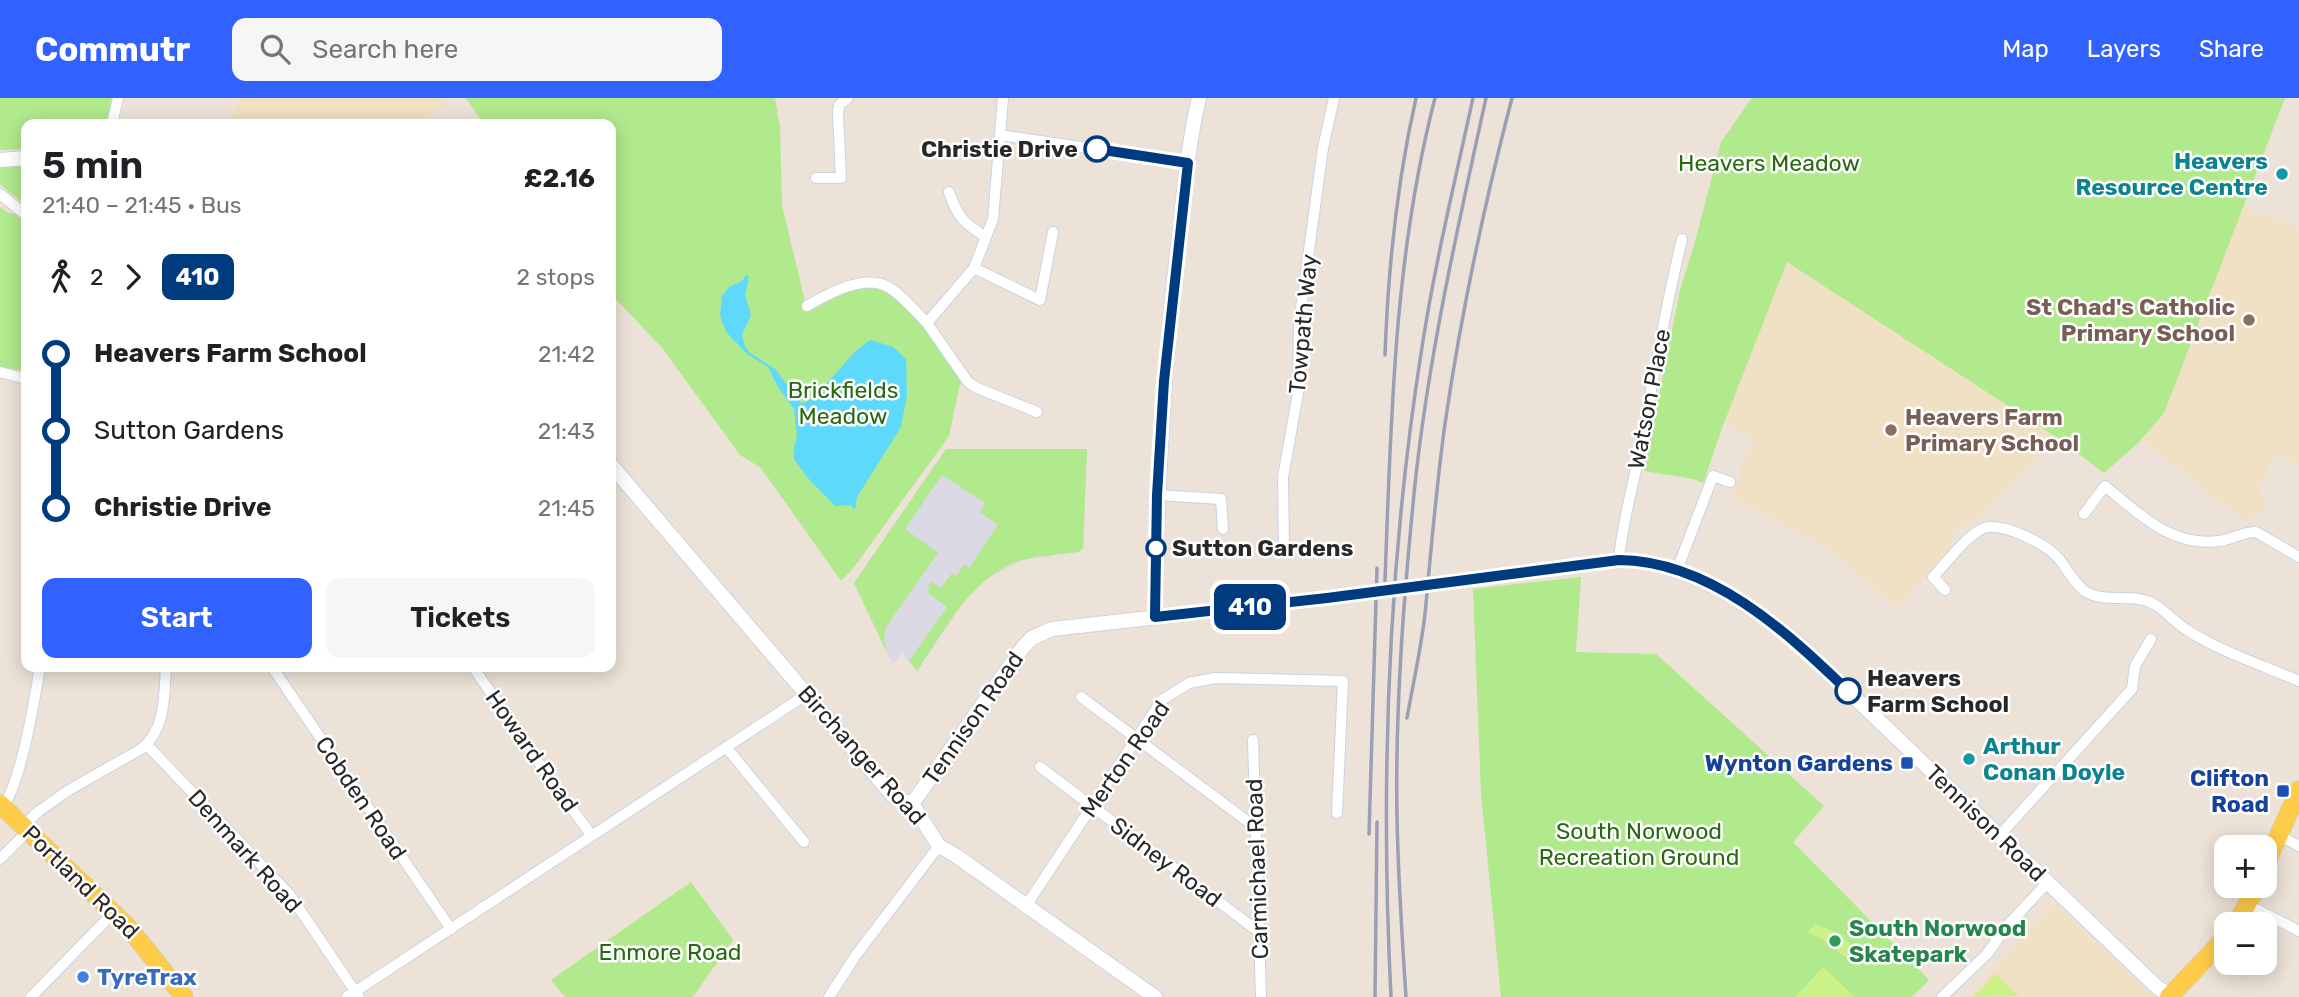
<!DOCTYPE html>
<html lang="en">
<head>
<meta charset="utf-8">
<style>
  :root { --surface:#fff; --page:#f6f6f6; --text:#202124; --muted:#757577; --accent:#3161ff }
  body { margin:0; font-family:Rubik,sans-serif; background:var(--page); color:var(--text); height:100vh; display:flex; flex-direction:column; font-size:26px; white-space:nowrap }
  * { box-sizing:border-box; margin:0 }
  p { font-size:23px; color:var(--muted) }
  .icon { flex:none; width:38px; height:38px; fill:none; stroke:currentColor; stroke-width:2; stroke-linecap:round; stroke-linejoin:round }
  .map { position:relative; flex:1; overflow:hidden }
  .panel { position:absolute; left:21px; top:21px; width:595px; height:553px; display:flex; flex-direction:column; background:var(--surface); border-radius:14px; box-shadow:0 4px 18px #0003 }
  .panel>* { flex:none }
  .badge { padding:0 14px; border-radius:10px; font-size:24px; line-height:46px }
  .buttons { position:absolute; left:2214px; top:737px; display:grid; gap:14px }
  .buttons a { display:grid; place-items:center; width:63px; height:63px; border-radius:14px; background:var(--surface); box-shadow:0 4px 18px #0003; font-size:35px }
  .map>.badge { position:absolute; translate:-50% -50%; box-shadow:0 0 0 4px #fff }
  .legs { display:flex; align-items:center; gap:10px; height:77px; padding:0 21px; font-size:23px }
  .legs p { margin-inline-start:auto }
  .overview { display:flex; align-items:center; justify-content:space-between; height:119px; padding:0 21px }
  h1 { font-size:38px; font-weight:600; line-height:52px }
  .cta { display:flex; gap:14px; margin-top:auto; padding:14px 21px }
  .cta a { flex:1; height:80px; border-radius:14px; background:var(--accent); color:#fff; font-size:28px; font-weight:600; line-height:80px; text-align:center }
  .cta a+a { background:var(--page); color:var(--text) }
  ul { padding:0 21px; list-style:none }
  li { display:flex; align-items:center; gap:24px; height:77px; font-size:26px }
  li i { display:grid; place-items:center; width:10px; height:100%; margin:0 9px; background:currentColor }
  li i::after { content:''; width:18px; height:18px; margin:-9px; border:5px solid; border-radius:50%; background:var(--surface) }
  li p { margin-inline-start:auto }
  li:first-child i { background:linear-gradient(#0000 50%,currentColor 0) }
  li:last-child i { background:linear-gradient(currentColor 50%,#0000 0) }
  header { display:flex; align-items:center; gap:42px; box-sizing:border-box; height:98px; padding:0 35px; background:var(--accent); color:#fff }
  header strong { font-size:33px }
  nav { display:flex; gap:38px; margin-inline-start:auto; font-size:24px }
  .search { width:490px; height:63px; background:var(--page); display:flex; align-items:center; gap:18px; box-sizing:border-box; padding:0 24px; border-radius:14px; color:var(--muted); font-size:26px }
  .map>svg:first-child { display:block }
</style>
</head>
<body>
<header>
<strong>Commutr</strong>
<div class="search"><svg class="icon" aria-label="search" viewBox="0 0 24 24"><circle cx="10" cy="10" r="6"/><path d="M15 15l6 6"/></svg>Search here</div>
<nav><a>Map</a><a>Layers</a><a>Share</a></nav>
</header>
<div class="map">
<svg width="2299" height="899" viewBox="0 0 2299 899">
  <rect width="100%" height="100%" fill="#ece2d7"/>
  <!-- industrial -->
  <path fill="#dbd9e3" d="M946,351H1087L1083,451L1078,454L1022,462L988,480L965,502L917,573L902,555L894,565L890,560L854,485Z"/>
  <!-- education -->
  <path fill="#f0e0c4" d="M238,0H445L448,5L416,26H231Z
    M2242,109L2299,129V367L2274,357L2259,391L2265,410L2247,424L2141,342L2164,315Z
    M1787,164L2056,339L1971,427L1952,429L1951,451L1897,509L1830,451L1731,398L1742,378L1738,375L1753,341L1724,325Z
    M2055,805L2153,899H1968Z"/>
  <!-- green -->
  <path fill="#b1e98d" d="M0,0H113L110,26H26V51L0,52Z
    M466,0H775L780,30L782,107L806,208L854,187L890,183L961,282L949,338L852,472L841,483L761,370L740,357L663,251L611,196V26H484Z
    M1752,0H2285L2164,315L2138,345L2104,375L2056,339L1787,164L1724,325L1703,385L1693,381L1644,373L1680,192L1695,144L1721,44Z
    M26,65V108L0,86V69Z
    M0,109L8,115L18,116L26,125V273L0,269Z
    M946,351H1087L1083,451L1078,454C1059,457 1038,457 1019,463C970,480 945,532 917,573L909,563L947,509L927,494L930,490L928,488L931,484L941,490L952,475L956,478L964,467L969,470L995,431L998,427L980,414L985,405L942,377L905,431L938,455L886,529L884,543L887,555L854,485Z
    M1581,479L1576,554L1656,556L1824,708L1793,744L1929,882L1912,899H1501L1481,695L1473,491Z
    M691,784L733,842L693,899H565L551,882Z"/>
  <!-- pitch -->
  <path fill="#caf287" d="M1815,826C1830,831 1856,842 1856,860L1849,862C1835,851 1823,839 1807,835Z
    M1823,869L1855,899H1795Z
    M1995,876L2019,898L1974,899Z"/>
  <!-- water -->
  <path fill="#5ed8fb" d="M746,177L749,178L745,197L751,217L742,237L745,249L750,255L775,271L801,305C818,305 849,252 871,242L893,249L906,261L907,297L901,329L857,399L855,411L851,407L835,408L807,379L794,361V350L797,337L794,311L778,289L768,269L747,256L728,236L722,225L720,216L722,198L729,189L742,183Z"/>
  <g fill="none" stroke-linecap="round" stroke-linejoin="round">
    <defs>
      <path id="minor" d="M112,26L118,0
        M1000,37L1188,65
        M816,80H841L838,16L839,7L848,0
        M949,94C958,119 963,125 986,139
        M0,96L26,117
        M974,170L1040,202L1053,134
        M807,208C828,196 866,174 890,190C904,199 915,213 927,225L974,170L993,121L1003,0
        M927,225L968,284L977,290L1037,314
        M0,274L26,281
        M1157,397L1221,401L1223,431
        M2084,416L2105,388C2139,416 2171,449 2219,443C2232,441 2243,434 2256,434L2299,459
        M1284,454L1283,379L1298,295L1299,225L1323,50L1334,0
        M1619,462C1622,425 1633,389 1640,352C1653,281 1665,211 1682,141
        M1677,472L1713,378L1730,384
        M1945,492L1933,479C1945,467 1971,431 1988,429C2007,427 2047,446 2059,461C2068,472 2075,487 2086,494C2107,506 2132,494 2154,506C2166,513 2175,525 2187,532C2221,554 2262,567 2299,583
        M272,569L451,831
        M473,569L543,671L592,738
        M1081,599L1255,729
        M1253,642L1261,899
        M147,647L290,797L359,899
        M726,649L804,744
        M1040,669L1259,834
        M3,709C22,681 34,604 40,569
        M23,728L39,713L69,692L141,651C166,632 164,598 166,569
        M2279,737L2299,748
        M1999,738L2132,591L2135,568L2151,541
        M0,761L28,733
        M2248,807L2299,833
        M1026,808L1162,602L1189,585L1215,580L1343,583L1337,715
        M31,899L114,814
        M347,899L807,596
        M829,899L856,857L939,748
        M1942,899L1987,856L2006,829L2048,784"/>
      <path id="tertiary" d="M0,62L26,60
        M611,367L894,699L912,706L939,748L955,757L1155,899
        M1457,483L1619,462C1687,463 1751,506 1802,549L2158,890L2171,897
        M1155,519C1157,393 1163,268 1179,142C1184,95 1188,46 1199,0
        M912,706L1024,548L1032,540L1052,531L1327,500"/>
      <path id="primary" d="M0,706L129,830L184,899
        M2264,770L2299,692
        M2236,826L2257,788
        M2169,899L2226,839"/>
    </defs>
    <!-- minor casing -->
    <use href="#minor" stroke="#ccd2e3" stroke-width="12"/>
    <!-- tertiary casing -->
    <use href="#tertiary" stroke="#ccd2e3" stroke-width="16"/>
    <!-- primary casing -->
    <use href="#primary" stroke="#c7c7c7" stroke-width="19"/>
    <!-- minor -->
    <use href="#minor" stroke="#fff" stroke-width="10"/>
    <!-- tertiary -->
    <use href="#tertiary" stroke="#fff" stroke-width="14"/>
    <!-- primary -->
    <use href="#primary" stroke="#ffcc4a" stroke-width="18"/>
    <!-- rail -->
    <path stroke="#9a9fb4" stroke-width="3.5" d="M1385,257C1388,171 1397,84 1416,0
      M1385,483C1391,320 1394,158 1435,0
      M1407,620C1413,586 1421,551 1425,516C1431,453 1436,390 1445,326C1461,216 1484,107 1512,0
      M1369,736L1377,470
      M1375,899L1377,724
      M1391,899C1380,682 1388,464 1422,249C1435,165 1455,83 1473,0
      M1406,899C1402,839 1398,779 1397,719C1395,608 1404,496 1415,386C1429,256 1458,128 1486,0"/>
    <defs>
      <path id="tertiary-bridge" d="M1327,500L1457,483"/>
    </defs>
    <!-- tertiary-bridge casing -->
    <use href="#tertiary-bridge" stroke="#ccd2e3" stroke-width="16" stroke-linecap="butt"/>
    <!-- tertiary-bridge -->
    <use href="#tertiary-bridge" stroke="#fff" stroke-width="14"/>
  </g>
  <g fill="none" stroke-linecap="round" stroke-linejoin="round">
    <defs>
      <path id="line-1" d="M1097,51L1188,65L1164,283L1157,397L1155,519L1327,500L1619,462C1710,463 1786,533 1848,593"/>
    </defs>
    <!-- line-1 casing -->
    <use href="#line-1" stroke="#fff" stroke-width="16"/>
    <!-- line-1 -->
    <use href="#line-1" stroke="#003b80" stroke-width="10"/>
  </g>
  <!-- markers -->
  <g fill="#fff" stroke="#003b80" stroke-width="3.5">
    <circle cx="1097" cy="51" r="12"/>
    <circle cx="1156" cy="450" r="9"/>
    <circle cx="1848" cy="593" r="12"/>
  </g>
  <g fill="#0f9aa8" stroke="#fff" stroke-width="2.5">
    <circle cx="2282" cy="76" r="7"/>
    <circle cx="1969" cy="661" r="7"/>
  </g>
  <g fill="#8d6e63" stroke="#fff" stroke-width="2.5">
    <circle cx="2249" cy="222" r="7"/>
    <circle cx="1891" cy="332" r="7"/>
  </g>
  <g fill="#1a4fb4" stroke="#fff" stroke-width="2.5">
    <rect x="1900" y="658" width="14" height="14" rx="3.5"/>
    <rect x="2276" y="686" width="14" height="14" rx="3.5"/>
  </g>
  <circle fill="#2e9e5b" stroke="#fff" stroke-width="2.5" cx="1835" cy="843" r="7"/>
  <circle fill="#3f7fe0" stroke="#fff" stroke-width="2.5" cx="83" cy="879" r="7"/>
  <g text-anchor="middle" stroke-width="5" stroke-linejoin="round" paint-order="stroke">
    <!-- stop labels -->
    <g font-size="23" font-weight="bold" fill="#282828" stroke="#fff" text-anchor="start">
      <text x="1078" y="59" text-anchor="end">Christie Drive</text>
      <text x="1172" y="458">Sutton Gardens</text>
      <text x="1867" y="588">Heavers<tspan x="1867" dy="26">Farm School</tspan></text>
    </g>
    <!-- culture labels -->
    <g font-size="23" font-weight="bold" fill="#0d838f" stroke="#fff" text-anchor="end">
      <text x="2268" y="71">Heavers<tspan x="2268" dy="26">Resource Centre</tspan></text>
      <text x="1983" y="656" text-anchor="start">Arthur<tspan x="1983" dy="26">Conan Doyle</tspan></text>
    </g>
    <!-- park labels -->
    <g font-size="23" fill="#286a12" stroke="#fff">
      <text x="1769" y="73">Heavers Meadow</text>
      <text x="843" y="300">Brickfields<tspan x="843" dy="26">Meadow</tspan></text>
      <text x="1639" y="741">South Norwood<tspan x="1639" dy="26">Recreation Ground</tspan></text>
      <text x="670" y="862">Enmore Road</text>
    </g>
    <!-- education labels -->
    <g font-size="23" font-weight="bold" fill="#785e54" stroke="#fff" text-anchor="end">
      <text x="2235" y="217">St Chad's Catholic<tspan x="2235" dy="26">Primary School</tspan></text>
      <text x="1905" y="327" text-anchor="start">Heavers Farm<tspan x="1905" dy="26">Primary School</tspan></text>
    </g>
    <!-- street labels -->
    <g font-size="23" fill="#282828" stroke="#fff">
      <text transform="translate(1303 226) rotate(-85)" y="8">Towpath Way</text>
      <text transform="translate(1649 301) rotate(-79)" y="8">Watson Place</text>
      <text transform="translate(973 620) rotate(-55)" y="8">Tennison Road</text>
      <text transform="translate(532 653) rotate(55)" y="8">Howard Road</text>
      <text transform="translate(862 657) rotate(48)" y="8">Birchanger Road</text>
      <text transform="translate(1125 661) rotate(-55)" y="8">Merton Road</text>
      <text transform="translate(361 700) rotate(56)" y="8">Cobden Road</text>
      <text transform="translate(1986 725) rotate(44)" y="8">Tennison Road</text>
      <text transform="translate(245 753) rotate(48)" y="8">Denmark Road</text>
      <text transform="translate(1166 764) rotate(37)" y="8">Sidney Road</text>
      <text transform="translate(1257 771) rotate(-92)" y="8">Carmichael Road</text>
      <text transform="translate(81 784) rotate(44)" y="8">Portland Road</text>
    </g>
    <!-- transit labels -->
    <g font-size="23" font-weight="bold" fill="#164399" stroke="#fff" text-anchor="end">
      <text x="1893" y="673">Wynton Gardens</text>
      <text x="2269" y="688">Clifton<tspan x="2269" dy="26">Road</tspan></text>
    </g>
    <!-- leisure labels -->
    <g font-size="23" font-weight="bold" fill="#27864d" stroke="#fff" text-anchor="start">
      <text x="1849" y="838">South Norwood<tspan x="1849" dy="26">Skatepark</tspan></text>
    </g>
    <!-- shop labels -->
    <g font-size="23" font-weight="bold" fill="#366cbe" stroke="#fff" text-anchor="start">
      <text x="97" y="887">TyreTrax</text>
    </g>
  </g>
</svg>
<div class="buttons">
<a>+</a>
<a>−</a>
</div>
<b class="badge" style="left:1250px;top:509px;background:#003b80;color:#fff">410</b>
<section class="panel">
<div class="overview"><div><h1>5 min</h1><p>21:40 – 21:45 · Bus</p></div><b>£2.16</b></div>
<div class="legs"><svg class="icon" aria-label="walk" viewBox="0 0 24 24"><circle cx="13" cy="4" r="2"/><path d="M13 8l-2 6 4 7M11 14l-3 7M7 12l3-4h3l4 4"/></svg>2<svg class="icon" aria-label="forward" viewBox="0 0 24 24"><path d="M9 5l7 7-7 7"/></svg><b class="badge" style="background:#003b80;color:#fff">410</b><p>2 stops</p></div>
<ul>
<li><i style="color:#003b80"></i><b>Heavers Farm School</b><p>21:42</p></li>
<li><i style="color:#003b80"></i><span>Sutton Gardens</span><p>21:43</p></li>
<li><i style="color:#003b80"></i><b>Christie Drive</b><p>21:45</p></li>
</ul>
<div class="cta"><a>Start</a><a>Tickets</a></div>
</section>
</div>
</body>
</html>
